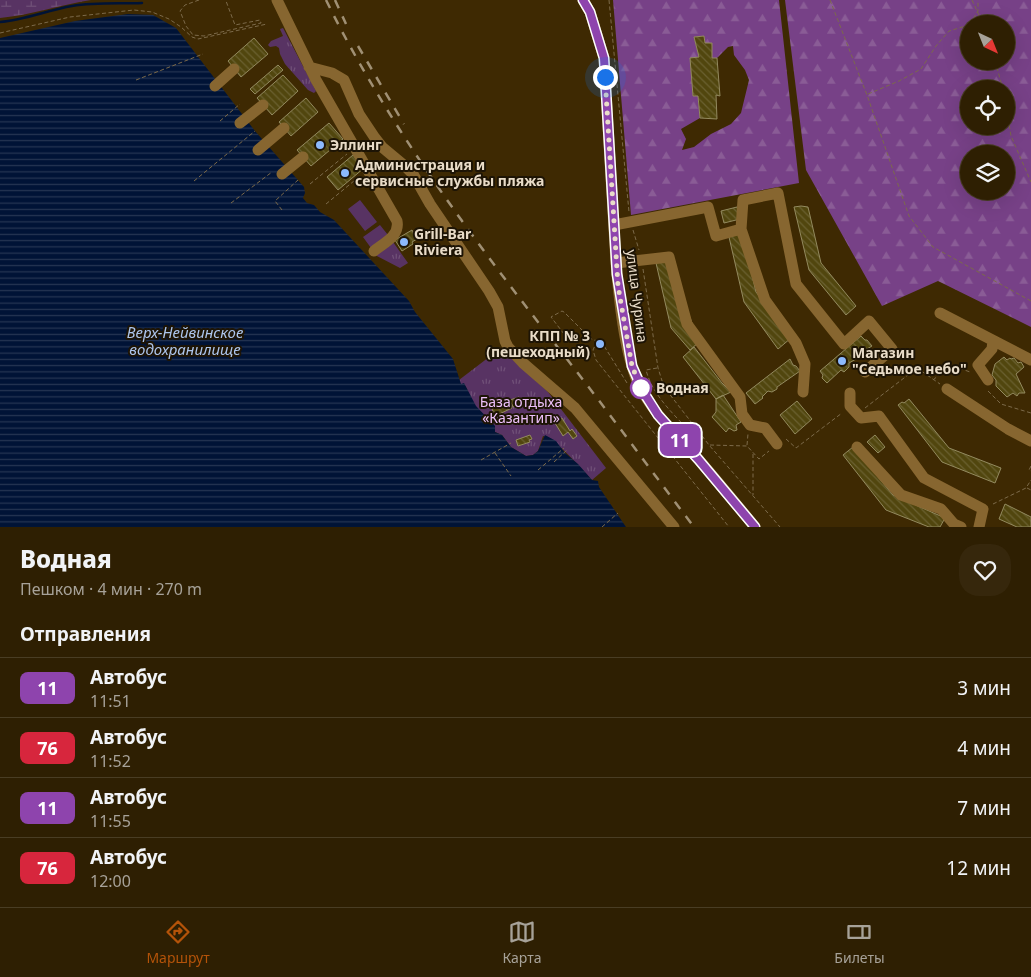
<!DOCTYPE html>
<html lang="ru">
<head>
<meta charset="utf-8">
<style>
  :root { --surface:#2e1f02; --page:#36270c; --text:#f1f3f6; --muted:#a7a299; --line:#493d24; --accent:#b45309 }
  body { margin:0; font-family:"Noto Sans",sans-serif; background:var(--page); color:var(--text); height:100vh; display:flex; flex-direction:column; font-size:19px; white-space:nowrap }
  * { box-sizing:border-box; margin:0 }
  p { font-size:16px; color:var(--muted) }
  .icon { flex:none; width:28px; height:28px; fill:none; stroke:currentColor; stroke-width:2; stroke-linecap:round; stroke-linejoin:round }
  .map { position:relative; height:527px; overflow:hidden }
  .side { display:flex; flex-direction:column; background:var(--surface); flex:1 }
  .side>* { flex:none }
  .badge { padding:0 10px; border-radius:8px; font-size:18px; line-height:32px }
  .needle { width:32px; rotate:137deg }
  .tools { position:absolute; left:960px; top:15px; display:grid; gap:10px }
  .tools a { display:grid; place-items:center; width:55px; height:55px; border-radius:50%; background:var(--surface); box-shadow:0 5px 20px #0002,0 0 0 1px var(--line); font-size:25px }
  .you { position:absolute; width:25px; height:25px; margin:-12px; border:4px solid #fff; border-radius:50%; background:#1a73e8; box-shadow:0 0 0 8px #1a73e833 }
  .map>.badge { position:absolute; translate:-50% -50%; box-shadow:0 0 0 2px #fff }
  h2 { padding:0 20px; font-size:19px; line-height:45px }
  .round { display:grid; place-items:center; flex:none; width:52px; height:52px; border-radius:20px; background:var(--page) }
  .overview { display:flex; align-items:center; justify-content:space-between; height:85px; padding:0 20px }
  h1 { font-size:24px; font-weight:800; line-height:38px }
  ul { padding:0; list-style:none }
  li { display:flex; align-items:center; gap:15px; height:60px; padding:0 20px; border-top:1px solid var(--line) }
  li div { flex:1 }
  li b { display:block; font-size:19px }
  li em { font-style:normal }
  li .badge { min-width:55px; font-weight:700; text-align:center }
  .menu { display:flex; justify-content:space-around; align-items:center; height:70px; border-top:1px solid var(--line); background:var(--surface); font-size:14px; color:var(--muted) }
  .menu a { display:grid; justify-items:center; gap:2px }
  .menu .active { color:var(--accent) }
  .map>svg:first-child { display:block }
</style>
</head>
<body>
<div class="map">
<svg width="1031" height="527" viewBox="0 0 1031 527">
  <defs>
    <pattern id="grass-tufts" width="24" height="20" patternUnits="userSpaceOnUse" patternTransform="scale(1.25)"><rect width="24" height="20" fill="#583363"/><path d="M3 7l-1-3M5 7V3M7 7l1-3M15 17l-1-3M17 17v-4M19 17l1-3" fill="none" stroke="#705078"/></pattern>
    <pattern id="forest-firs" width="22" height="20" patternUnits="userSpaceOnUse" patternTransform="scale(1.25)"><rect width="22" height="20" fill="#774187"/><path d="M5 1l3.5 6h-7zM16 11l3.5 6h-7z" fill="#8a5c96"/></pattern>
    <pattern id="wetland-marsh" width="20" height="14" patternUnits="userSpaceOnUse" patternTransform="scale(1.25)"><rect width="20" height="14" fill="#583363"/><path d="M1 5h8M5 5V1M11 12h8M15 12V8" fill="none" stroke="#705078"/></pattern>
    <pattern id="water-rules" width="6" height="5" patternUnits="userSpaceOnUse" patternTransform="scale(1.25)"><rect width="6" height="5" fill="#001336"/><path d="M0 2.5h6" fill="none" stroke="#253552"/></pattern>
    <pattern id="building-back-hatch" width="6" height="6" patternUnits="userSpaceOnUse" patternTransform="scale(1.25)"><rect width="6" height="6" fill="#51460e"/><path d="M-1 5l2 2M0 0l6 6M5-1l2 2" fill="none" stroke="#6a6030"/></pattern>
  </defs>
  <rect width="100%" height="100%" fill="#3e2902"/>
  <!-- grass -->
  <path fill="url(#grass-tufts)" d="M283,28L316,91L314,93L308,90L285,64L280,54L279,48L276,46L270,47L268,45L271,41L283,36L280,29Z
    M393,242L408,263L400,268L375,255Z
    M497,351L507,354L548,392L606,468L592,480C583,470 553,436 543,436L538,451L533,455L526,456L511,447L502,435L495,432C494,421 482,415 475,406C470,399 469,391 464,384L461,385L459,380Z"/>
  <!-- forest -->
  <path fill="url(#forest-firs)" fill-rule="evenodd" d="M613,0H779L799,183L631,215ZM704,36L705,43L712,44V58H717L728,47L733,46L734,55L745,70L749,80L741,113L731,124L711,134L694,147L682,150L686,139L681,129L700,118L698,96H693L690,59L699,57L694,37Z
    M785,0H1031V327L938,281L882,306L806,170ZM969,24H1006V61H969ZM969,89H1006V126H969ZM969,154H1006V191H969Z"/>
  <!-- wetland -->
  <path fill="url(#wetland-marsh)" d="M0,0H91C60,5 31,15 0,18Z"/>
  <!-- garden -->
  <path fill="#583363" d="M360,200L377,222L365,231L348,209Z
    M380,225L388,235L371,248L363,237Z"/>
  <!-- water -->
  <path fill="url(#water-rules)" d="M128,14L153,15L176,28L255,131L304,187L305,193L303,198L307,203L314,205L320,212L334,220L409,301L415,312L453,359L461,384L464,383L476,406L495,426V432L502,435L511,447L526,456L533,455L538,451L545,435L556,441L565,453L578,464L592,480L598,481L599,487L626,527H0V38L75,21Z"/>
  <g fill="none" stroke-linecap="round" stroke-linejoin="round">
    <!-- stream -->
    <path stroke="#001336" stroke-width="2.5" d="M0,22C25,20 48,10 72,6C96,2 119,4 142,3"/>
  </g>
  <!-- building -->
  <path fill="url(#building-back-hatch)" stroke="#938a5f" d="M704,36L705,43H712V58H717L720,96L716,95L717,119L700,118L698,96H693L690,58L699,57L694,37Z
    M254,38L268,54L241,77L228,61Z
    M278,65L283,70L255,94L250,89Z
    M283,75L298,91L272,115L257,98Z
    M306,98L318,112L291,136L279,122Z
    M329,123L343,139L311,166L297,150Z
    M353,155L364,168L338,190L327,177Z
    M801,206L808,207L821,263L856,306L846,315L809,270L794,207Z
    M737,207L740,219L724,223L721,211Z
    M412,230L417,239L412,242L413,244L402,251L395,240Z
    M742,233L756,292L791,338L778,349L744,302L729,237Z
    M669,261L699,342L690,350L671,328L656,263Z
    M861,336L865,340H867L872,346L855,356L856,359L849,363V367L844,372L841,370L827,383L822,378L823,375L820,371Z
    M694,347L722,383L731,392L716,399L683,357Z
    M1004,357L1007,360L1010,358L1011,359L1014,358L1018,363L1021,362L1024,367L1016,374L1025,393H1019L1017,396L1013,393L1007,397L996,386V380L992,375L995,364Z
    M790,359L793,365L796,366L800,371L777,387V389L772,392L768,391L762,397L763,398L755,404L746,393Z
    M723,395L741,422L736,425L737,430L734,431L729,428L726,432L712,417L716,412V399Z
    M519,397L522,403L513,407L510,400Z
    M909,399L949,448L1001,468L995,483L942,462L898,405L902,402L904,403Z
    M509,401L512,408L495,416L492,409Z
    M797,401L812,419L795,434L780,415Z
    M562,418L570,431L572,429L577,436L573,439L568,432L563,436L555,423Z
    M530,435L532,439L529,440L530,442L518,446L516,440Z
    M875,435L885,447L878,453L867,442Z
    M853,447L893,495L945,518L940,527H929L886,510L843,455Z
    M1005,504L1031,517V527H1017L999,519Z"/>
  <g fill="none" stroke-linecap="round" stroke-linejoin="round">
    <!-- path -->
    <path stroke="#7c6a4a" stroke-width="1" stroke-dasharray="4 2.5" stroke-linecap="butt" d="M199,0L185,5L180,11L186,26L193,35L204,36L261,23L260,20L235,25L226,1L227,0
      M609,0L629,212
      M830,0L867,95L909,216L933,247L1031,301
      M972,0L983,24
      M970,24L978,11V0
      M0,33L70,17L134,10L152,12L169,19L181,27L192,37L198,39L267,24
      M995,61L1003,89
      M136,80L203,54
      M868,94L899,81L921,69L936,46L949,31L969,25
      M1006,106L1011,136L1031,182
      M220,121L240,104
      M194,181L255,131
      M310,184L347,154
      M231,203L272,172
      M326,204L360,176
      M282,210L275,201L298,180
      M633,230L639,250
      M643,269L658,368L664,387L709,445L780,527
      M564,334L551,317L562,311L564,312L589,337L593,340L601,341L627,383
      M597,341L593,350L596,360L729,527
      M532,357L544,349
      M657,368L646,370C653,398 680,420 699,441L704,437
      M933,380L951,365L970,372
      M988,391L1001,404L1031,413
      M865,408L917,368L940,384
      M786,439L796,448L842,413
      M710,445L747,446L759,459L769,451
      M747,445L748,434
      M495,453L511,476
      M753,454V495
      M481,460L511,443
      M554,462L567,450
      M1031,466L1029,470L1031,471
      M538,470L564,448
      M1027,488L1031,490
      M993,504L1026,488L1031,480
      M602,527L618,513"/>
    <!-- minor -->
    <path stroke="#876630" stroke-width="11" d="M277,0L316,80L397,221C400,236 384,243 374,251
      M583,0L590,12L604,58L616,263C619,298 624,351 638,383C652,413 677,435 699,460C718,482 737,505 755,527
      M309,67L332,73L344,80L359,114L375,138L382,147L406,167L413,174L430,204L489,291L498,307L505,341L508,347L523,363L575,408L674,527
      M215,86L234,69
      M240,123L263,105
      M258,150L284,128
      M282,174L303,157
      M614,225L708,207L716,236L741,229L765,300L796,343L805,364L803,392
      M741,229L743,200L778,193L796,284L844,344L869,321L892,349L865,372
      M616,263L669,257L687,324L740,397L742,414L750,425L765,428L777,444
      M940,313L1031,360
      M988,380L978,365L992,349L993,341
      M947,389L1008,429L1031,441
      M850,393V406L861,418L879,416L924,478L983,509L979,527
      M857,447L901,495L941,509L954,524L961,527"/>
    <!-- rail -->
    <path stroke="#a09074" stroke-width="2.5" stroke-dasharray="9 9" stroke-linecap="butt" d="M326,0C388,126 473,239 559,349C605,407 649,468 694,527
      M335,0L346,24
      M358,46L404,124"/>
  </g>
  <g fill="none" stroke-linecap="round" stroke-linejoin="round">
    <defs>
      <path id="line" d="M583,0L590,12L604,58L617,274L632,366L644,393L658,415L698,459L755,527"/>
    </defs>
    <!-- line casing -->
    <use href="#line" stroke="#fff" stroke-width="11"/>
    <!-- line -->
    <use href="#line" stroke="#8e44ad" stroke-width="8"/>
    <!-- walk -->
    <path stroke="#e9dcc8" stroke-width="5" stroke-dasharray="0 9" d="M605,77L618,286L632,366L641,388"/>
  </g>
  <!-- markers -->
  <g fill="#8cb9fc" stroke="#1d1405" stroke-width="2">
    <circle cx="320" cy="145" r="5"/>
    <circle cx="345" cy="173" r="5"/>
    <circle cx="404" cy="242" r="5"/>
    <circle cx="600" cy="344" r="5"/>
    <circle cx="842" cy="361" r="5"/>
  </g>
  <circle fill="#fff" stroke="#8e44ad" stroke-width="2.5" cx="641" cy="388" r="10"/>
  <g text-anchor="middle" stroke-width="4" stroke-linejoin="round" paint-order="stroke">
    <!-- poi labels -->
    <g font-size="14" font-weight="bold" fill="#e9dcc8" stroke="#1d1405" text-anchor="start">
      <text x="330" y="150">Эллинг</text>
      <text x="355" y="170">Администрация и<tspan x="355" dy="16">сервисные службы пляжа</tspan></text>
      <text x="414" y="239">Grill-Bar<tspan x="414" dy="16">Riviera</tspan></text>
      <text x="590" y="341" text-anchor="end">КПП № 3<tspan x="590" dy="16">(пешеходный)</tspan></text>
      <text x="852" y="358">Магазин<tspan x="852" dy="16">"Седьмое небо"</tspan></text>
    </g>
    <!-- street labels -->
    <g font-size="14" fill="#e9dcc8" stroke="#1d1405">
      <text transform="translate(637 296) rotate(83)" y="5">улица Чурина</text>
    </g>
    <!-- stop labels -->
    <g font-size="14" font-weight="bold" fill="#e9dcc8" stroke="#1d1405" text-anchor="start">
      <text x="656" y="393">Водная</text>
    </g>
    <!-- park labels -->
    <g font-size="14" fill="#edc0fa" stroke="#1d1405">
      <text x="521" y="407">База отдыха<tspan x="521" dy="16">«Казантип»</tspan></text>
    </g>
    <!-- water labels -->
    <g font-size="15" font-style="italic" fill="#acc5ec" stroke="#1d1405">
      <text x="185" y="338">Верх-Нейвинское<tspan x="185" dy="17">водохранилище</tspan></text>
    </g>
  </g>
</svg>
<div class="tools">
<a><svg class="needle" viewBox="-14 -14 28 28"><path d="M0-13l5 13h-10z" fill="#e53935"/><path d="M0 13l5-13h-10z" fill="#a7a299"/></svg></a>
<a><svg class="icon" aria-label="locate" viewBox="0 0 24 24"><circle cx="12" cy="12" r="6"/><path d="M12 2v4M12 18v4M2 12h4M18 12h4"/></svg></a>
<a><svg class="icon" aria-label="layers" viewBox="0 0 24 24"><path d="M12 4l9 5-9 5-9-5zM3 14l9 5 9-5"/></svg></a>
</div>
<div class="you" style="left:605px;top:77px"></div>
<b class="badge" style="left:680px;top:440px;background:#8e44ad;color:#fff">11</b>
</div>
<section class="side">
<div class="overview"><div><h1>Водная</h1><p>Пешком · 4 мин · 270 m</p></div><a class="round"><svg class="icon" aria-label="heart" viewBox="0 0 24 24"><path d="M12 20l-8-8c-3-5 5-10 8-4 3-6 11-1 8 4z"/></svg></a></div>
<h2>Отправления</h2>
<ul>
<li><span class="badge" style="background:#8e44ad;color:#fff">11</span><div><b>Автобус</b><p>11:51</p></div><em>3 мин</em></li>
<li><span class="badge" style="background:#d7263d;color:#fff">76</span><div><b>Автобус</b><p>11:52</p></div><em>4 мин</em></li>
<li><span class="badge" style="background:#8e44ad;color:#fff">11</span><div><b>Автобус</b><p>11:55</p></div><em>7 мин</em></li>
<li><span class="badge" style="background:#d7263d;color:#fff">76</span><div><b>Автобус</b><p>12:00</p></div><em>12 мин</em></li>
</ul>
</section>
<nav class="menu">
<a class="active"><svg class="icon" aria-label="directions" viewBox="0 0 24 24"><path d="M12 3l9 9-9 9-9-9zM9 14v-3h6M13 9l2 2-2 2"/></svg>Маршрут</a>
<a><svg class="icon" aria-label="map" viewBox="0 0 24 24"><path d="M3 6l6-2 6 2 6-2v14l-6 2-6-2-6 2zM9 4v14M15 6v14"/></svg>Карта</a>
<a><svg class="icon" aria-label="tickets" viewBox="0 0 24 24"><path d="M3 7h18v10H3zM15 7v10"/></svg>Билеты</a>
</nav>
</body>
</html>
